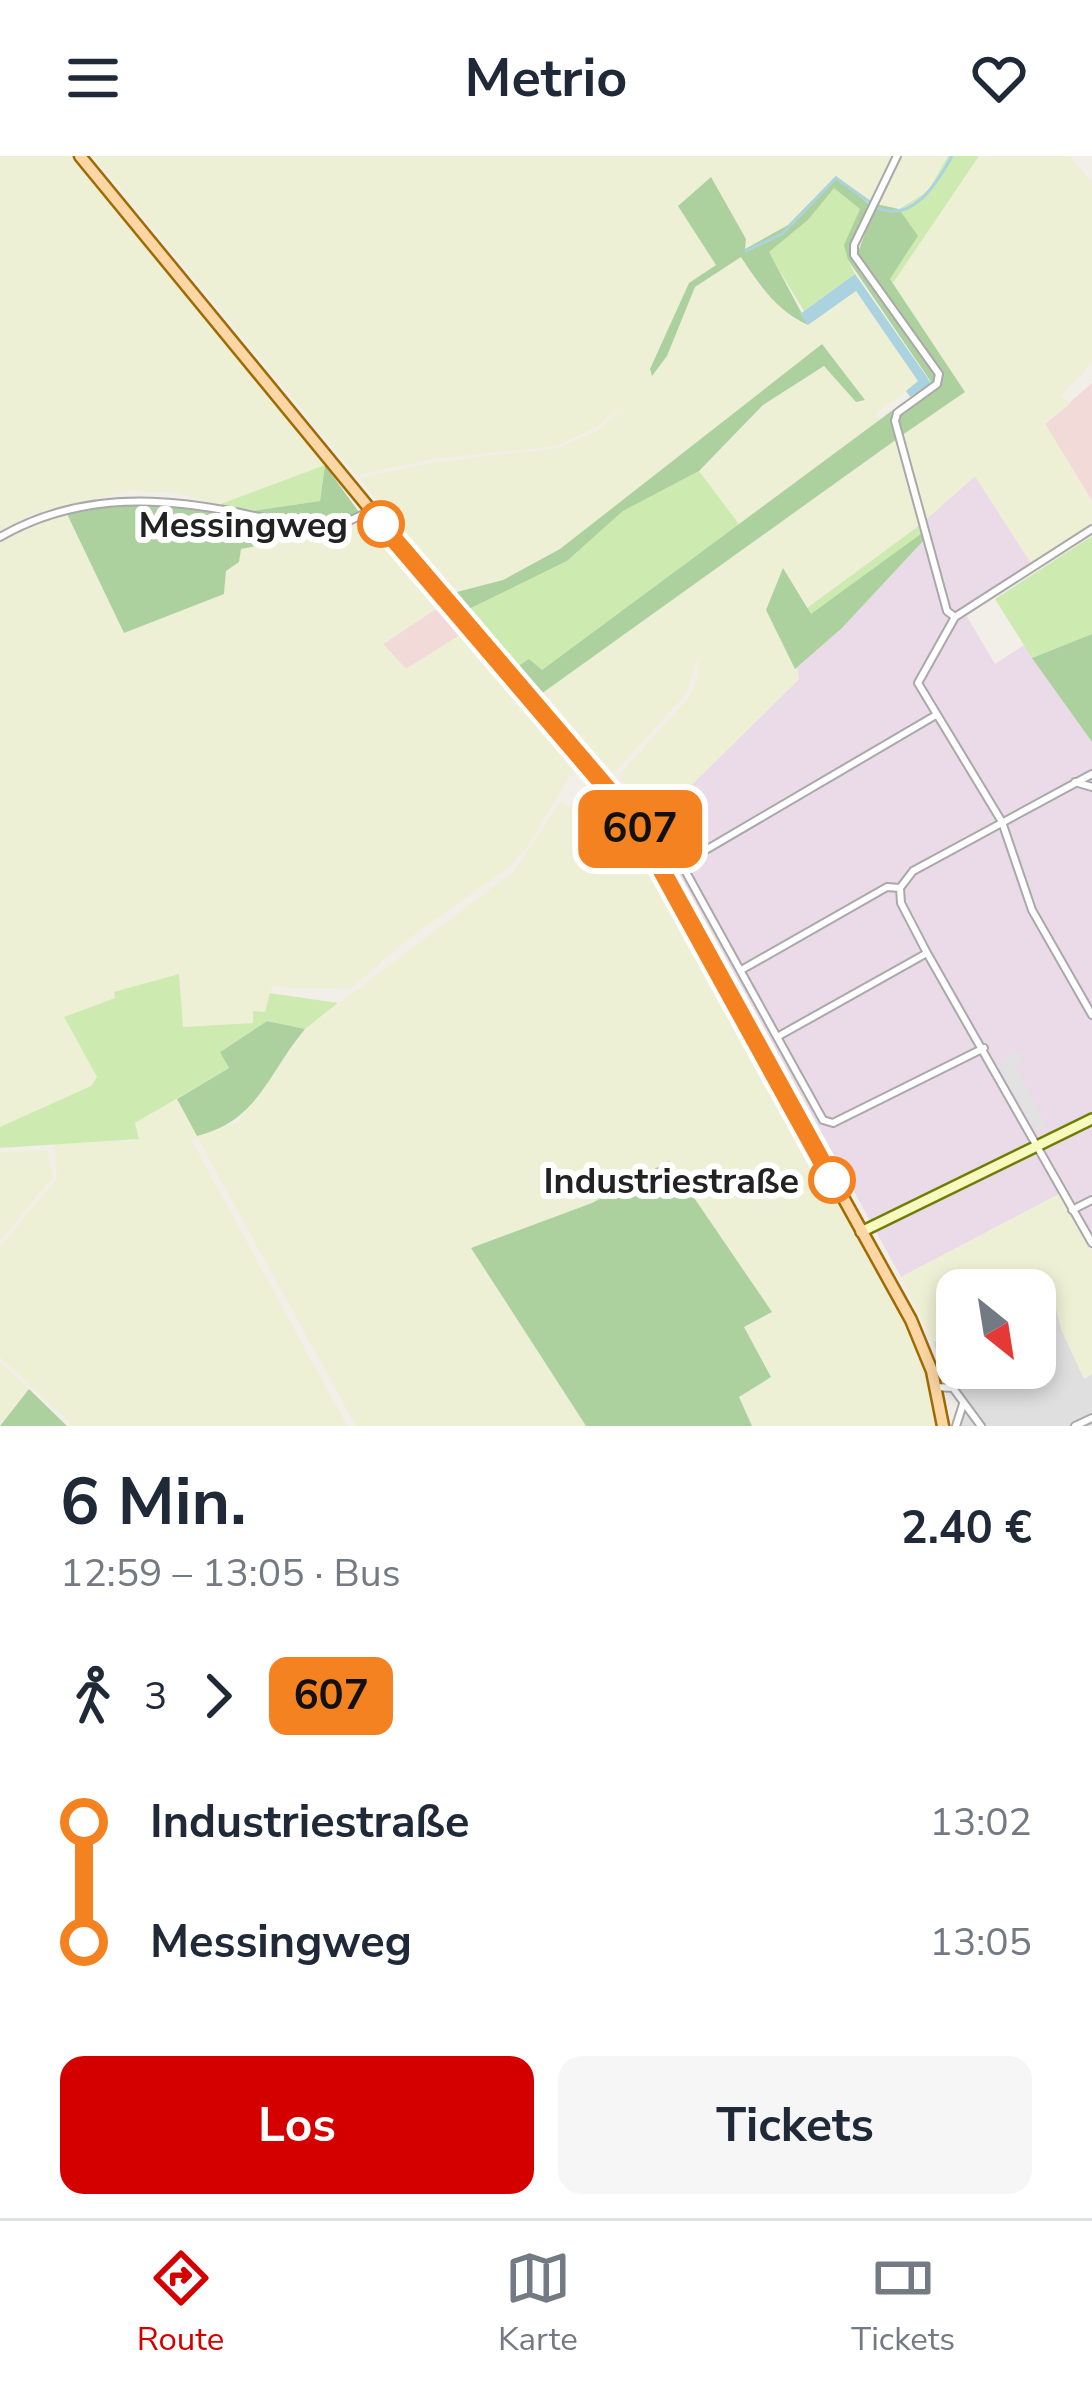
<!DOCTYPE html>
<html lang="de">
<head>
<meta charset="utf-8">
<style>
  :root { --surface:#fff; --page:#f6f6f7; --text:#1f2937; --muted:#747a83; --line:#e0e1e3; --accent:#d40000 }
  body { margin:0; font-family:"Nunito Sans",sans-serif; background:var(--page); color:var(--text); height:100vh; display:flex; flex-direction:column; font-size:45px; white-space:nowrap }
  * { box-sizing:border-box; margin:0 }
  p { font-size:39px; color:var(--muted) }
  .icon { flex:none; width:66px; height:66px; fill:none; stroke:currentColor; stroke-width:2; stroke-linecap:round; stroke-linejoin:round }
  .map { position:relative; height:1270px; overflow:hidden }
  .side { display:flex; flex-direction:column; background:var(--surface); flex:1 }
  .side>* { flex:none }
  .badge { padding:0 24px; border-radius:18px; font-size:42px; line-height:78px }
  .needle { width:78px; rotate:150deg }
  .buttons { position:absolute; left:936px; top:1113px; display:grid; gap:24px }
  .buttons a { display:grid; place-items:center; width:120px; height:120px; border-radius:24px; background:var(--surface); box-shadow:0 6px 18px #0003; font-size:60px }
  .map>.badge { position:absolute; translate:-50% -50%; box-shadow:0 0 0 6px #fff }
  .legs { display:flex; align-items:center; gap:18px; height:132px; padding:0 60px; font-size:39px }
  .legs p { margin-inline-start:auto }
  .head { display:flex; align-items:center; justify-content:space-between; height:204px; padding:0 60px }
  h1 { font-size:66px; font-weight:700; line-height:90px }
  .button { display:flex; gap:24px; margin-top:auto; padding:24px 60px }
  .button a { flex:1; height:138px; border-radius:24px; background:var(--accent); color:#fff; font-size:48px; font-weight:700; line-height:138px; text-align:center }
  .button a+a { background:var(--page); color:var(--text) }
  ul { padding:0 60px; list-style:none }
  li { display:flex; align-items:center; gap:42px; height:120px; font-size:45px }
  li i { display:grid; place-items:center; width:18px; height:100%; margin:0 15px; background:currentColor }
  li i::after { content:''; width:30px; height:30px; margin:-15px; border:9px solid; border-radius:50%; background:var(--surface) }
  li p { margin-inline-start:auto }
  li:first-child i { background:linear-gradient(#0000 50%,currentColor 0) }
  li:last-child i { background:linear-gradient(currentColor 50%,#0000 0) }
  header { display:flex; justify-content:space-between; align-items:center; height:156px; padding:0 60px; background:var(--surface); font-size:54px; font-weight:700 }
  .tabs { display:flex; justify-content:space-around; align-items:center; height:168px; border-top:3px solid var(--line); background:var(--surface); font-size:33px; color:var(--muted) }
  .tabs a { display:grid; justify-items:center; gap:6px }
  .tabs .active { color:var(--accent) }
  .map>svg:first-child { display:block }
</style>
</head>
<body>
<header><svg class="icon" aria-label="menu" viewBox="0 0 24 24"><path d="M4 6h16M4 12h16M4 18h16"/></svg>Metrio<svg class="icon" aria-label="heart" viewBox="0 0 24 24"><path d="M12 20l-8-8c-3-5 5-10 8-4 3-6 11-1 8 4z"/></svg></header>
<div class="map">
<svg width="1092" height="1270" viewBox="0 0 1092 1270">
  <rect width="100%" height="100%" fill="#f2efe9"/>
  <!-- residential -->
  <path fill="#e0dfdf" d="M1048,1121L1062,1175L1084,1222L1092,1218V1270H960L967,1247L947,1227L933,1186L957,1173V1212H1035V1134H1026Z"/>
  <!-- commercial -->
  <path fill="#f2dad9" d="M1092,227V345L1045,268Z
    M442,449L465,476L406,513L383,488Z"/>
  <!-- industrial -->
  <path fill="#ebdbe8" d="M975,320L1031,407L962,452L995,508L1024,489L1092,586V1081L1065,1035L901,1121L652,668L798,524L795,513L842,472L927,381L923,366Z"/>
  <!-- farmland -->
  <path fill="#eef0d5" d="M0,0H70L325,309L218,349L176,337L130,335L35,357L0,374Z
    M93,0H895L871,50L851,35L802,57L772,83L743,93L746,82L710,22L679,50L716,109L689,127L650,213L667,200L695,131L742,100L758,129L792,162L807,169L856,135L919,226L876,257L880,263L739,368L699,315L763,249L825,210L856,245L822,188L560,393L503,424L453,437L359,322L435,306L558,292L597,275L626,248L595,272L557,290L434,303L356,319Z
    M899,0H948L928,35L890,55L876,48Z
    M979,0H1069L1092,26V207L1061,240L1071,247L1045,268L1092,345V368L1031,407L975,320L923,366L901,280L965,236L893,127Z
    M897,283L920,369L807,452L783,413L799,523L652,668L618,620L689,541L698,520L699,498L686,538L614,617L541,538Z
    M67,358L124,477L224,438L226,414L241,393L314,378L332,379L370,362L442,449L383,488L406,513L465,476L576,601L575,612L527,691L508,712L407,784L350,833L272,831L265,856L253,867L182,871L179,855L114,836L115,842L64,861L97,921L91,930L0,971V384Z
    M599,628L644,686L901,1155L928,1216L939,1270H752L739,1241L771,1221L743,1171L771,1156L669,1006L592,1047L472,1092L586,1270H356L197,981L192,985L347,1270H73L0,1201V1091L57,1022L54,987L107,982L130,986L139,982L134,967L177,943L197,980L238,966L305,873L514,715L561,645L569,650Z
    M47,994L53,1021L0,1085V996Z
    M1059,1038L1092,1095V1218L1084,1223L1062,1175L1048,1122L1026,1134H957V1173L933,1186L901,1121Z
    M0,1206L29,1233L0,1269Z"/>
  <!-- grass -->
  <path fill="#cdebb0" d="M948,0H979L893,127L890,123L917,81L899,53L928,35Z
    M834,31L861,52L848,104L855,118L804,155L768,96L808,64Z
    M325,309L320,345L252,355L218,349Z
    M699,315L739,368L541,515L529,504L517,511L467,454L567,405L623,355Z
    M920,369L922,377L811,459L807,452Z
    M1092,380V478L1032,502L995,443Z
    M179,818L183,871L253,867V855L265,856L270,837L338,847L305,873L267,865L221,895L229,912L135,967L139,983L0,992V971L91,930L97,921L64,861L115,842L114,836Z"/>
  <!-- forest -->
  <path fill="#add19e" d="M836,20L871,50L852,100L936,218L935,227L910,241L931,226L848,104L844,89L860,53L834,32L808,64L769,96L808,169C776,155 759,128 741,101L695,131L667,200L652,220L650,213L689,127L716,109L678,50L711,21L746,83L745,93L788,69Z
    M876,48L899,53L918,80L890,123L965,236L901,280L899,258L938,230L941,218L857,99Z
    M822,188L865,244L856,246L824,210L763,249L699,315L623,355L567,405L467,454L453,437L503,424L560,393Z
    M905,245L892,266L897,283L541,538L517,511L529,503L542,514Z
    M325,309L361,359L332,375L252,355L320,345Z
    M133,347L235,357L314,378L241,393L239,406L226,415L224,438L124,477L67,358Z
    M922,377L924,384L842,472L795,513L766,454L783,412L811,458Z
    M1092,478V586L1032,502Z
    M267,865L305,873C266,920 259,964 197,980L177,943L229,912L220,896Z
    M669,1005L772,1156L744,1171L771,1221L739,1241L752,1270H586L471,1092L592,1047Z
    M29,1233L67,1270H0Z"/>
  <!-- parking -->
  <path fill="#e2e2e2" d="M1019,894L1024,903L1015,910L1048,973L1036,974L999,911Z"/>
  <!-- water -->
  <path fill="#aad3df" d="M855,118L931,227L910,241L906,235L918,225L856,135L808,169L800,158Z"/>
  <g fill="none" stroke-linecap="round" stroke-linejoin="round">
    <!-- stream -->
    <path stroke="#aad3df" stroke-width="3" d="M876,51C912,69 937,27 952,0
      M746,95L782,78L836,22L871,47"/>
    <defs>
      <path id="street" d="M897,0L854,89V99L939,218L937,228L897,257L895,265L947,455L955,461
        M0,381C106,320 216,351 326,376L370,355
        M955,461L918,527L1002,666L1032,754L1092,859
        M955,461L1092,373
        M1092,618L913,715L900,732L901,747L927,797L1092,1087
        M1075,626L1092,631
        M927,797L777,881L823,964L833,967L984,892
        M743,813L887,731L900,732
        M777,881L687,718V705L936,559
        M1072,1054L1092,1044
        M936,1231L953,1232L981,1270
        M956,1270L963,1248
        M1075,1270L1092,1262"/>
      <path id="secondary" d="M861,1076L1092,963"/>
      <path id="primary" d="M80,0L475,481L634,664L911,1164L932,1215L943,1270"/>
    </defs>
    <!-- street casing -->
    <use href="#street" stroke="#a9a9a9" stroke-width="10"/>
    <!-- secondary casing -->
    <use href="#secondary" stroke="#707d05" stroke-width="14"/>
    <!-- primary casing -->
    <use href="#primary" stroke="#a06b00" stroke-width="15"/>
    <!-- street -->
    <use href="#street" stroke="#fff" stroke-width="6"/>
    <!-- secondary -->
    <use href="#secondary" stroke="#f7fabf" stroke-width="9"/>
    <!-- primary -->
    <use href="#primary" stroke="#fcd6a4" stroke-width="10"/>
  </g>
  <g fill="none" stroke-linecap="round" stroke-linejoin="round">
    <defs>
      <path id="line-1" d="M381,368L634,664L832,1024"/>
    </defs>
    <!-- line-1 casing -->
    <use href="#line-1" stroke="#fff" stroke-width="27"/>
    <!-- line-1 -->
    <use href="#line-1" stroke="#f58220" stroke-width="18"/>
  </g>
  <!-- markers -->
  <g fill="#fff" stroke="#f58220" stroke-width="6">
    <circle cx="381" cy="368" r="21"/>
    <circle cx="832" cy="1024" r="21"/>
  </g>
  <g text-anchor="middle" stroke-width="12" stroke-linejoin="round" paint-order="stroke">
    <!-- stop labels -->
    <g font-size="36" font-weight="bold" fill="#222" stroke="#fff" text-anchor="end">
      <text x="348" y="381">Messingweg</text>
      <text x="799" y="1037">Industriestraße</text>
    </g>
  </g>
</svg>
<div class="buttons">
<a><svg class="needle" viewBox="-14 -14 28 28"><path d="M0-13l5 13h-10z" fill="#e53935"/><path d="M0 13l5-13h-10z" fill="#747a83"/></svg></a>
</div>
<b class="badge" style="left:640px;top:673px;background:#f58220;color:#111">607</b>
</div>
<section class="side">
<div class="head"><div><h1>6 Min.</h1><p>12:59 – 13:05 · Bus</p></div><b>2.40 €</b></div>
<div class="legs"><svg class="icon" aria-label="walk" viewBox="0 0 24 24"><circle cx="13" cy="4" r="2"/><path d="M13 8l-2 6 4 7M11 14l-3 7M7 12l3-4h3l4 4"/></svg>3<svg class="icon" aria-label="forward" viewBox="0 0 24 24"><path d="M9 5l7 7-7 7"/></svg><b class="badge" style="background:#f58220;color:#111">607</b></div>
<ul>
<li><i style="color:#f58220"></i><b>Industriestraße</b><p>13:02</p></li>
<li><i style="color:#f58220"></i><b>Messingweg</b><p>13:05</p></li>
</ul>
<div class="button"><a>Los</a><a>Tickets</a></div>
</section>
<nav class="tabs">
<a class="active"><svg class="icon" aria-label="directions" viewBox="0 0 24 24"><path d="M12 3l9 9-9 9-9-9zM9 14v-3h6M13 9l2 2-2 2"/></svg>Route</a>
<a><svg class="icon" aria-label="map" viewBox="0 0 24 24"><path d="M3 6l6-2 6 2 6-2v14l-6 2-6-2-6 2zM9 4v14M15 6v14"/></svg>Karte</a>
<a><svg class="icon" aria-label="tickets" viewBox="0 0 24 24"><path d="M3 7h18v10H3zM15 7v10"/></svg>Tickets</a>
</nav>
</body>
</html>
